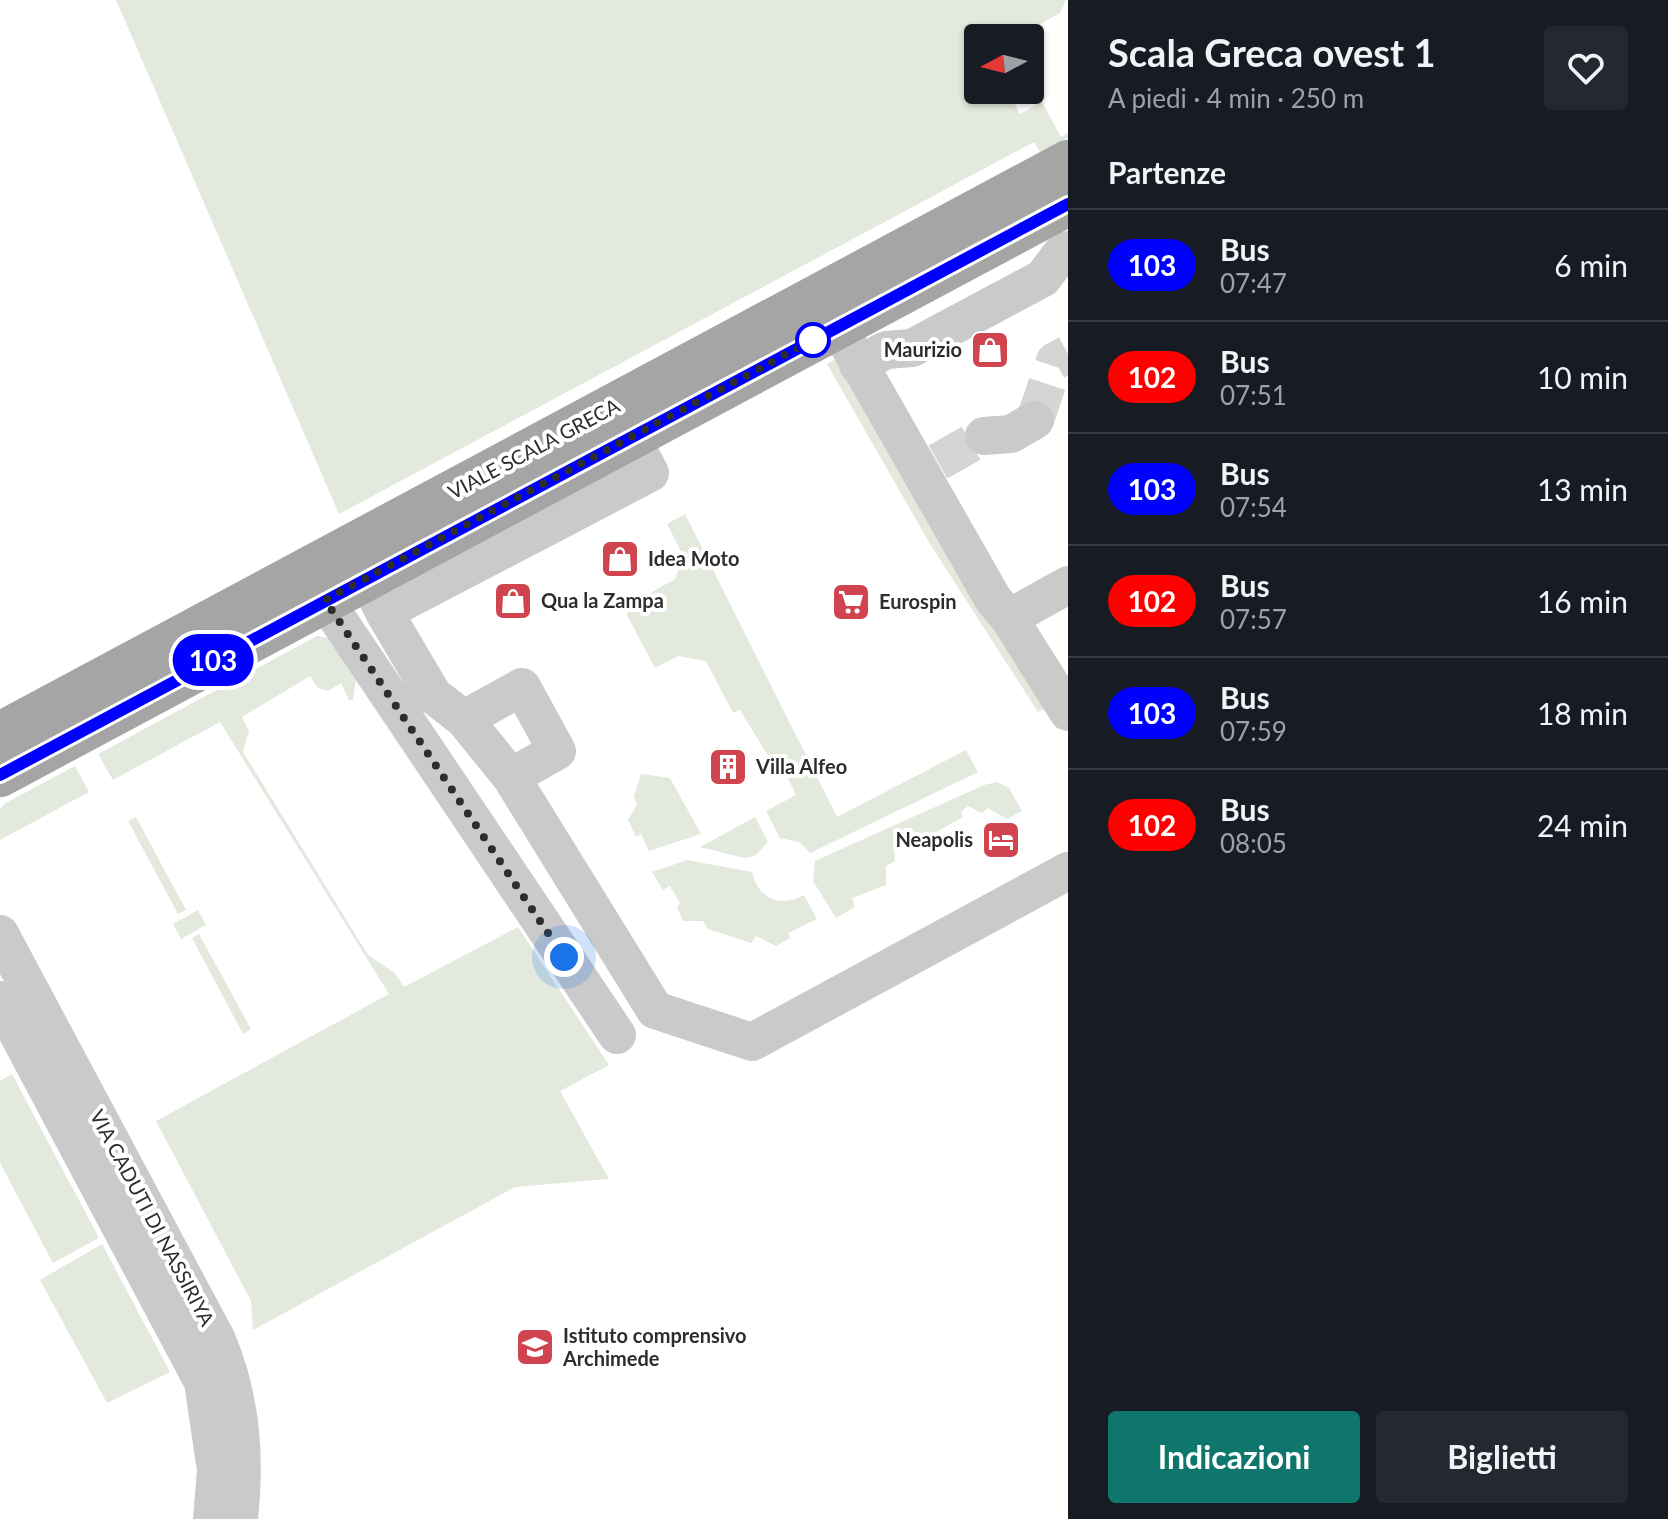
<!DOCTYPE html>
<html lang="it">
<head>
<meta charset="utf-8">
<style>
  :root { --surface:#171b24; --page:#242831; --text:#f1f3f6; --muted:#9ea1a6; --line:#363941; --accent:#0f766e }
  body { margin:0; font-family:Lato,sans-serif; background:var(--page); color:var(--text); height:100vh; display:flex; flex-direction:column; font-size:30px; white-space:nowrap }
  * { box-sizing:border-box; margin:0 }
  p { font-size:26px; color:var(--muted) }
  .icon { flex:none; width:44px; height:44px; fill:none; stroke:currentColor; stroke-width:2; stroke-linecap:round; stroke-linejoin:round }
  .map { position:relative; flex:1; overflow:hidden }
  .details { display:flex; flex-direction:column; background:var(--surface); width:600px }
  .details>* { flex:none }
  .badge { padding:0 16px; border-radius:26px; font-size:28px; line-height:52px }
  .needle { width:52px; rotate:263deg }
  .controls { position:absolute; left:964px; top:24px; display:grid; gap:16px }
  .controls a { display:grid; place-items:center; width:80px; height:80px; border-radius:8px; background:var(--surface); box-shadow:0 2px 6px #0004; font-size:40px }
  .you { position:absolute; width:40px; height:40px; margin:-20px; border:6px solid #fff; border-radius:50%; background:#1a73e8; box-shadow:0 0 0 12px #1a73e833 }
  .map>.badge { position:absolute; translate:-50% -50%; box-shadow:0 0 0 4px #fff }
  h2 { padding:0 40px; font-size:30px; line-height:72px }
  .round { display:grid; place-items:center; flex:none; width:84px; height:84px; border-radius:8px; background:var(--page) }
  .head { display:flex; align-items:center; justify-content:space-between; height:136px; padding:0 40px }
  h1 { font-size:38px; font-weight:700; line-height:60px }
  .cta { display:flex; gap:16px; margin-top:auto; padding:16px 40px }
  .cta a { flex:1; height:92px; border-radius:8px; background:var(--accent); color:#fff; font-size:32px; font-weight:700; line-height:92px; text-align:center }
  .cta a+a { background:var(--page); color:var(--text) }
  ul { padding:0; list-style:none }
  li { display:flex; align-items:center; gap:24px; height:112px; padding:0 40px; border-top:2px solid var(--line) }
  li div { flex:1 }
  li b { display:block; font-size:30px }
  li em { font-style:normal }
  li .badge { min-width:88px; font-weight:700; text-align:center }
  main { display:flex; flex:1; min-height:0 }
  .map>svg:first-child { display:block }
</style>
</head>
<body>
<main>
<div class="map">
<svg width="1068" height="1519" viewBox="0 0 1068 1519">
  <rect width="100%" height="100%" fill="#fff"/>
  <!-- green -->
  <path fill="#e3e9dc" d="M116,0H1066L1060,13L1016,38H978V90H1007L1020,114L1042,102L1061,137L1068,133V138L1040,152L1034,142L339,514Z
    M835,359L1064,726L1057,729L1046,708L1038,712L930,544L827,364Z
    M685,514L837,817L966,750L978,772L810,853L799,842L780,838L766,811L796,795L777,756L770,759L740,710L733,713L706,661L678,656L655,668L627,615L631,604L675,579L684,557L667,524Z
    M317,636L329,638L356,679L353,700H349L341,683L328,691L318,688L310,676L242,717L249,731L243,752L368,955L395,973L404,987L518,927L609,1065L560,1091L609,1179L515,1187L253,1330L251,1301L156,1121L389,994L220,722L113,780L98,754Z
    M75,766L89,792L0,840V809L4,804Z
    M641,774L670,778L701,834L649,851L641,834L636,837L628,820L637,805L634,796Z
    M997,782L1009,788L1022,811L1007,819L988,808L982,813L968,806L961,812L963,817L910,847L908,842L894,845L895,861L886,866V885L852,898L855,907L836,918L813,881L815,861L984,785Z
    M136,817L186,910L178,914L128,821Z
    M755,817L768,842L755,856L744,858L700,847Z
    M687,860L752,872C758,899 780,908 804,895L817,919L788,933L790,938L776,946L756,936L751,943L708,929L703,921H683L677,907L680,903L670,886L663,890L652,872Z
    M198,910L206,925L181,939L173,924Z
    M199,934L251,1029L243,1034L192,938Z
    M12,1074L99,1238L53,1263L0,1163V1081Z
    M102,1244L170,1372L107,1403L40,1280Z"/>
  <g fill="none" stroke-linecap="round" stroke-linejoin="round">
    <!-- minor-tunnel -->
    <path stroke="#d5d5d5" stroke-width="38" stroke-dasharray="38 19" stroke-linecap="butt" d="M1035,420L1055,361L1068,354
      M938,462L984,436"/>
    <!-- minor -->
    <path stroke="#cacaca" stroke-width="38" d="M838,327L993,599L1009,618L1068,712
      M858,365L886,350L912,348L1043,278L1061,254L1068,250
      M984,436L1011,434L1035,420
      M373,590L384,612L650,473L632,439
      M325,600L617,1035
      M384,612L433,695L464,719L511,777L655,1010L752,1042L1068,871
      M1009,618L1068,585
      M464,719L522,687L557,751L511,777
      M0,934L217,1340C241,1398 246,1456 239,1519
      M0,1000L203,1382L216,1470L212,1519"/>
    <!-- major -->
    <path stroke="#a5a5a5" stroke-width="44" d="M0,734L1068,162
      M0,775L1068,204"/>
  </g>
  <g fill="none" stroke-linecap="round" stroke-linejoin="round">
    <defs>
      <path id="line" d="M0,775L1068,204"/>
    </defs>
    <!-- line casing -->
    <use href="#line" stroke="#fff" stroke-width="18"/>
    <!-- line -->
    <use href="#line" stroke="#00f" stroke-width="12"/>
    <!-- walk -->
    <path stroke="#2d2d2d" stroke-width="8" stroke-dasharray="0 14.4" d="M564,957L325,600L813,340"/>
  </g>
  <!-- icons -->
  <defs>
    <symbol id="shop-square" viewBox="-11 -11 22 22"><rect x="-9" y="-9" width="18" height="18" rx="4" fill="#cf444f" stroke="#fff"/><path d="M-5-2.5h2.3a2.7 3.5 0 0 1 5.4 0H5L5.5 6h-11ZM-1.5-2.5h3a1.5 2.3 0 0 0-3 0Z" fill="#fff"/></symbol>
    <symbol id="supermarket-square" viewBox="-11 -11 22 22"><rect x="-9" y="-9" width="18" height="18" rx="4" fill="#cf444f" stroke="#fff"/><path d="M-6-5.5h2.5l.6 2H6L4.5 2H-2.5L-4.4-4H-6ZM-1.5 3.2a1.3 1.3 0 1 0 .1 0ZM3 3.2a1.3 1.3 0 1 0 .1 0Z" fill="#fff"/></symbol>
    <symbol id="building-square" viewBox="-11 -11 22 22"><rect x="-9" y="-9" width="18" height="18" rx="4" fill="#cf444f" stroke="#fff"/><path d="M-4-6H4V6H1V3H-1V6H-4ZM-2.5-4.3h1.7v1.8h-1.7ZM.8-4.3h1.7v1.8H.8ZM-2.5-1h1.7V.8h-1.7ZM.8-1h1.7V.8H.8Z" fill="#fff"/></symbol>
    <symbol id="hotel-square" viewBox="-11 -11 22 22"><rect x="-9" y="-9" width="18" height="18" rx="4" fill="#cf444f" stroke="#fff"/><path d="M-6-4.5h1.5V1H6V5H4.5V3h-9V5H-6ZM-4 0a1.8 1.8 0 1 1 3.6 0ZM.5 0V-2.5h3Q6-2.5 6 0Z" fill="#fff"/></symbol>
    <symbol id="school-square" viewBox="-11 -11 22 22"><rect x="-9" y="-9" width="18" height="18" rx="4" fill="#cf444f" stroke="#fff"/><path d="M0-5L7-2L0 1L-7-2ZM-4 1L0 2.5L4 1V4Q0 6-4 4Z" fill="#fff"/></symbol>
  </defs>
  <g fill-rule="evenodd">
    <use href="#shop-square" x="968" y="328" width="44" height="44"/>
    <use href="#shop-square" x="598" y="537" width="44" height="44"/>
    <use href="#shop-square" x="491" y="579" width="44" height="44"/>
    <use href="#supermarket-square" x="829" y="580" width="44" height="44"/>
    <use href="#building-square" x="706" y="745" width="44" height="44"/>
    <use href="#hotel-square" x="979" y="818" width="44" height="44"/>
    <use href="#school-square" x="513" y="1325" width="44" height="44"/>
  </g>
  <!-- markers -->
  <circle fill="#fff" stroke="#00f" stroke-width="4" cx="813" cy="340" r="16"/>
  <g text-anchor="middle" stroke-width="8" stroke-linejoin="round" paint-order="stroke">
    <!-- poi labels -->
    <g font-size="20" font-weight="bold" fill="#2d2d2d" stroke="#fff" text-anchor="start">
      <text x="962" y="357" text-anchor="end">Maurizio</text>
      <text x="648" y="566">Idea Moto</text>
      <text x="541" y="608">Qua la Zampa</text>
      <text x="879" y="609">Eurospin</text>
      <text x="756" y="774">Villa Alfeo</text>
      <text x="973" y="847" text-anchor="end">Neapolis</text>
      <text x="563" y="1343">Istituto comprensivo<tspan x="563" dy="23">Archimede</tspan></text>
    </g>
    <!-- street labels -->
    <g font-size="20" fill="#2d2d2d" stroke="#fff">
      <text transform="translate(534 449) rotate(-28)" y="7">VIALE SCALA GRECA</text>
      <text transform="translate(152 1218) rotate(62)" y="7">VIA CADUTI DI NASSIRIYA</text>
    </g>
  </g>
</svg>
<div class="controls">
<a><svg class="needle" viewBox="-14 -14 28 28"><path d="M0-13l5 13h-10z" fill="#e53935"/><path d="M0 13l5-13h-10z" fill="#9ea1a6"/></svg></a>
</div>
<div class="you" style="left:564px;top:957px"></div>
<b class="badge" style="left:213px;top:660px;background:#00f;color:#fff">103</b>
</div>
<section class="details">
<div class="head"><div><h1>Scala Greca ovest 1</h1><p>A piedi · 4 min · 250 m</p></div><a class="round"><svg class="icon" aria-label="heart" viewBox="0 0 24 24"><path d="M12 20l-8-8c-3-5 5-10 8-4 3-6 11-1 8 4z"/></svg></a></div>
<h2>Partenze</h2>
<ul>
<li><span class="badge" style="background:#00f;color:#fff">103</span><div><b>Bus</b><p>07:47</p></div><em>6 min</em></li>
<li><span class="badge" style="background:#f00;color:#fff">102</span><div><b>Bus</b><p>07:51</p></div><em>10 min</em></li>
<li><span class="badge" style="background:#00f;color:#fff">103</span><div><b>Bus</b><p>07:54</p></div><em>13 min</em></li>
<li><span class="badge" style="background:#f00;color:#fff">102</span><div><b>Bus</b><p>07:57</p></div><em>16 min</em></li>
<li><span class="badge" style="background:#00f;color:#fff">103</span><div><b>Bus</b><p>07:59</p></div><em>18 min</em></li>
<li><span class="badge" style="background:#f00;color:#fff">102</span><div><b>Bus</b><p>08:05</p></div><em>24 min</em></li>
</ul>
<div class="cta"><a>Indicazioni</a><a>Biglietti</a></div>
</section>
</main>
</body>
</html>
